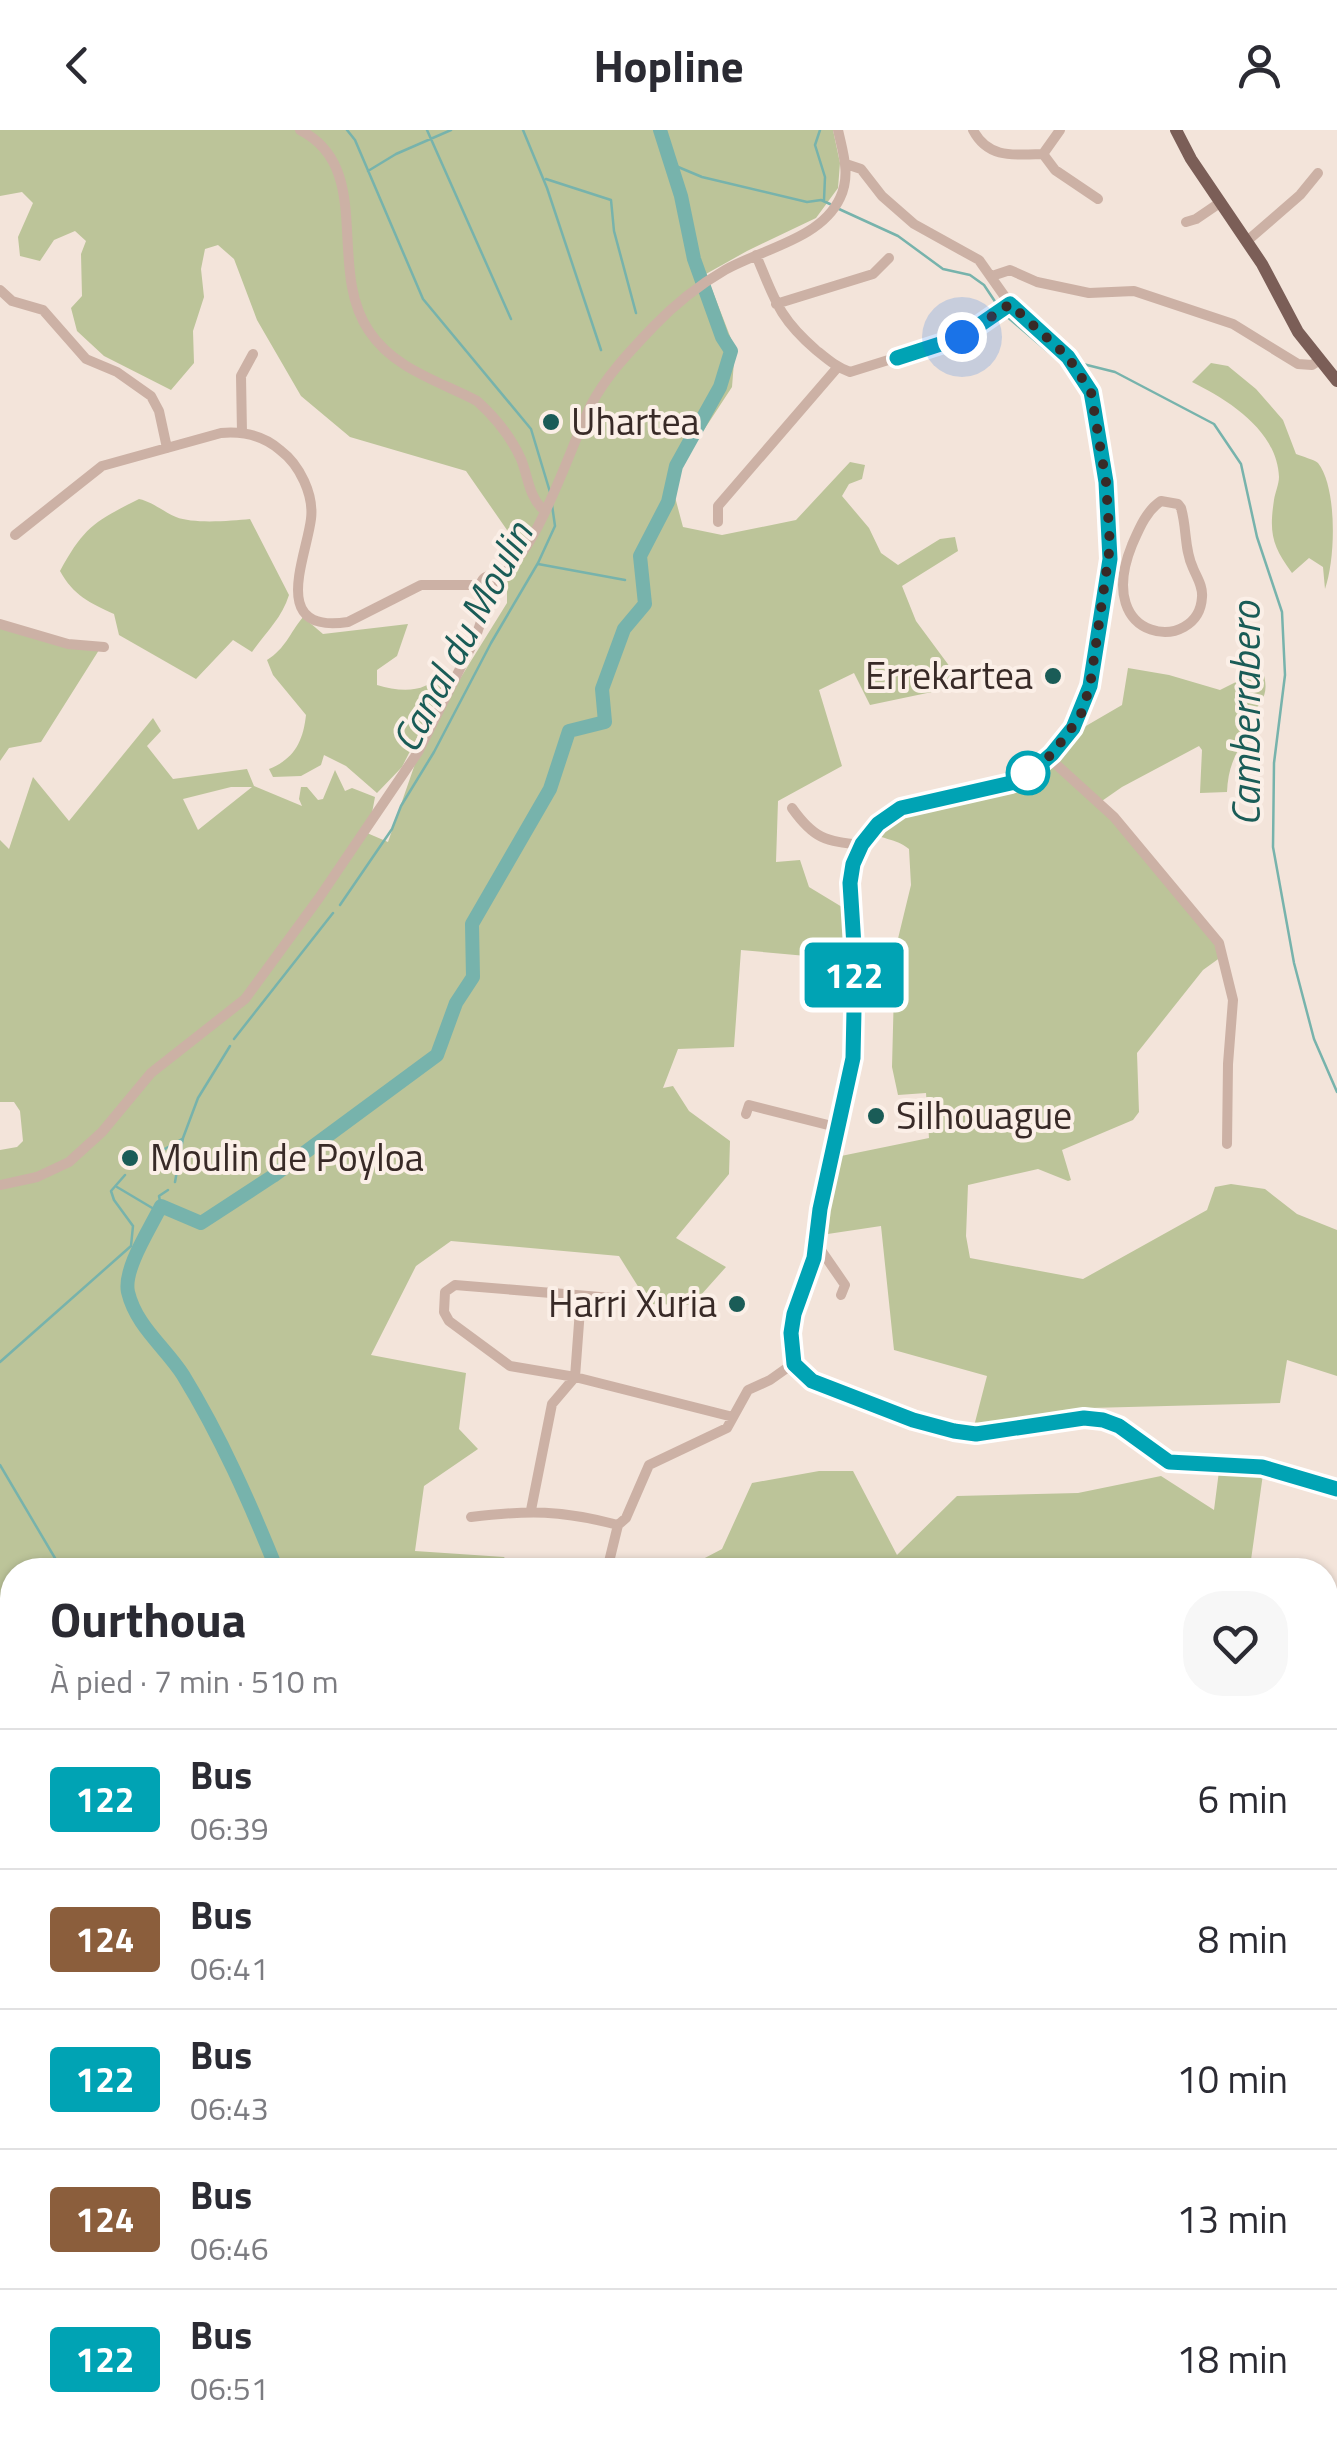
<!DOCTYPE html>
<html lang="fr">
<head>
<meta charset="utf-8">
<style>
  :root { --surface:#fff; --page:#f7f7f7; --text:#2b2b33; --muted:#7c7c81; --line:#e1e1e2 }
  body { margin:0; font-family:"Titillium Web",sans-serif; background:var(--page); color:var(--text); height:100vh; display:flex; flex-direction:column; font-size:38px; white-space:nowrap }
  * { box-sizing:border-box; margin:0 }
  p { font-size:32px; color:var(--muted) }
  .icon { flex:none; width:55px; height:55px; fill:none; stroke:currentColor; stroke-width:2; stroke-linecap:round; stroke-linejoin:round }
  .map { position:relative; flex:1; overflow:hidden }
  .side { position:absolute; left:0px; top:1428px; width:1338px; height:892px; display:flex; flex-direction:column; background:var(--surface); border-radius:40px 40px 0 0; box-shadow:0 2px 8px #0004 }
  .side>* { flex:none }
  .badge { padding:0 20px; border-radius:8px; font-size:35px; line-height:65px }
  .you { position:absolute; width:50px; height:50px; margin:-25px; border:8px solid #fff; border-radius:50%; background:#1a73e8; box-shadow:0 0 0 15px #1a73e833 }
  .map>.badge { position:absolute; translate:-50% -50%; box-shadow:0 0 0 5px #fff }
  .round { display:grid; place-items:center; flex:none; width:105px; height:105px; border-radius:40px; background:var(--page) }
  .summary { display:flex; align-items:center; justify-content:space-between; height:170px; padding:0 50px }
  h1 { font-size:48px; font-weight:700; line-height:75px }
  ul { padding:0; list-style:none }
  li { display:flex; align-items:center; gap:30px; height:140px; padding:0 50px; border-top:2px solid var(--line) }
  li div { flex:1 }
  li b { display:block; font-size:38px }
  li em { font-style:normal }
  li .badge { min-width:110px; font-weight:700; text-align:center }
  header { display:flex; justify-content:space-between; align-items:center; height:130px; padding:0 50px; background:var(--surface); font-size:45px; font-weight:700 }
  .map>svg:first-child { display:block }
</style>
</head>
<body>
<header><svg class="icon" aria-label="back" viewBox="0 0 24 24"><path d="M15 5l-7 7 7 7"/></svg>Hopline<svg class="icon" aria-label="person" viewBox="0 0 24 24"><circle cx="12" cy="8" r="4"/><path d="M4 21q1-7 8-7t8 7"/></svg></header>
<div class="map">
<svg width="1337" height="2319" viewBox="0 0 1337 2319">
  <rect width="100%" height="100%" fill="#f3e4da"/>
  <!-- green -->
  <path fill="#bcc499" fill-rule="evenodd" d="M0,0H833L840,33L838,58L816,88L747,121L706,144L735,219L732,257L677,341L675,367L683,397L722,405L796,390L850,332L865,335L862,349L849,354L842,366L869,398L881,423L898,435L940,409L955,407L958,421L902,456L916,491L950,537L967,538L970,554L870,575L854,543L819,560L842,636L778,671L776,732L800,730L809,757L847,780L851,830L741,820L734,917L678,919L663,958L673,956L689,981L730,1011L729,1044L676,1108L726,1137L692,1175L649,1174L619,1126L451,1111L416,1136L371,1225L466,1243L459,1299L478,1319L424,1356L415,1421L504,1427L513,1440H12V2308H117L113,2319H0V1020L17,1017L23,1011L20,981L14,972H0V710L9,719L33,647L69,691L153,588L161,601L147,616L173,649L247,639L254,656L302,676L299,669L301,657H307L318,670L323,669L335,640L345,661L352,658L375,667L372,683L360,700L388,712L425,605L507,473V400L466,341L350,307L301,266L257,190L234,129L218,115L205,119L201,139L204,167L193,201L194,233L171,260L104,226L77,201L71,178L82,166L81,124L86,111L75,101L54,110L40,131L20,126L18,107L33,73L22,62L0,66ZM231,657H252L198,700L183,669Z
    M1211,233L1228,236L1256,259L1283,290L1296,324C1303,327 1313,329 1318,333C1337,357 1336,427 1325,459L1323,437L1309,428L1292,443C1272,416 1269,403 1274,370C1275,363 1279,354 1279,347C1277,300 1228,270 1192,252Z
    M139,369C153,372 162,381 176,387C193,394 230,391 250,389L289,465C282,488 266,502 252,522L233,510L196,549L119,505L114,484C90,473 73,465 60,441C84,397 95,391 139,369Z
    M303,487L323,504L408,494L397,526L377,540V555C401,562 426,564 442,542L446,550L402,637L377,663L346,636L324,625L321,635L301,646L273,647L269,639C294,629 303,612 306,585L273,545L267,530C286,518 289,504 303,487Z
    M0,490L99,520L41,612L9,618L0,631Z
    M1128,538L1169,545L1220,560L1262,539C1270,562 1264,571 1248,587L1249,604C1235,622 1228,638 1227,662L1200,663L1202,620L1199,616L1122,657L1099,673L1217,814L1221,827L1203,840L1137,923L1139,982L1133,990L1062,1020L1071,1050L1068,1051L1038,1039L968,1055L966,1106L970,1128L1083,1149L1207,1080L1215,1057L1231,1054L1265,1059L1297,1084L1337,1100V1246L1287,1230L1280,1273L1090,1278L1085,1283L1007,1302L973,1300L987,1246L894,1220L881,1096L821,1105L841,1026L929,1008L926,963L898,965L892,937L895,821L911,755L909,719C895,707 880,711 867,698L902,670L1048,635L1079,600L1122,575Z
    M819,1341H853L897,1425L957,1366L1078,1363L1161,1346L1214,1380L1219,1341L1263,1344L1251,1430L1275,1440H682L722,1419L752,1353Z
    M1325,1459L1337,1463V1649L1325,1642Z"/>
  <g fill="none" stroke-linecap="round" stroke-linejoin="round">
    <!-- stream -->
    <path stroke="#77b3ac" stroke-width="2.5" d="M347,0L355,10L423,169L531,299L550,362
      M427,0L511,189
      M523,0L547,58L601,220
      M820,0L815,15L825,47L824,70
      M671,34L702,47L807,72L821,70L830,74
      M368,41L396,24L451,0
      M546,49L611,70L614,101L636,183
      M839,79L898,106L943,139L970,145L984,155L998,176
      M1005,185L1059,231L1066,232
      M1083,234L1115,242L1214,294L1241,334L1257,407L1282,482L1285,545L1274,633L1273,717L1294,833L1314,909L1337,962
      M538,434L625,450
      M340,775L392,699L401,676L434,622L491,513L538,433L555,396L552,375
      M234,909L333,783
      M151,1027L182,1009
      M175,1052L183,1008L198,968L230,916
      M117,1057L159,1082
      M161,1076L159,1066L168,1060
      M0,1232L131,1116L133,1096L114,1070L111,1061L125,1045
      M0,1335L62,1440
      M297,2308L298,2319
      M593,2308L600,2319"/>
    <!-- river -->
    <path stroke="#77b3ac" stroke-width="14" d="M277,1440C250,1373 221,1307 183,1245C165,1217 136,1196 128,1162C123,1139 151,1097 161,1076L201,1093L273,1046L437,925L456,873L473,847L472,794L550,659L569,601L605,592L602,559L624,499L645,474L640,426L668,372L676,336L720,257L731,221L722,207L694,129L681,66L660,0
      M431,2308L432,2319"/>
    <!-- minor -->
    <path stroke="#ccb1a5" stroke-width="10" d="M300,0C375,38 326,138 369,201C394,239 439,251 477,271C496,288 511,307 521,329C528,346 529,368 544,380
      M973,0C988,29 1014,25 1043,24L1055,40L1098,69
      M1043,24L1060,0
      M846,34L861,39L882,66L914,94L979,130L1010,174L1068,227L1080,243L1094,279L1106,352L1110,429L1090,556L1080,587L1065,609L1043,632L1011,653L919,672L888,686L862,715L853,734L850,753L855,832L853,928L819,1079L814,1128L794,1184L791,1203L794,1233L813,1251L880,1278L954,1301L976,1304L1084,1288L1103,1290L1119,1297L1169,1332L1262,1337L1337,1359
      M1186,92L1196,89L1221,72
      M1247,111L1300,65L1318,43
      M756,125C775,170 778,187 816,220C827,229 836,237 850,242L962,207L977,200L1010,174
      M992,146L1010,140L1037,152L1089,163L1134,161L1233,194L1298,234L1312,235L1320,230
      M0,160L12,171L43,180L86,229L117,242L151,266L159,281L167,318
      M776,174L873,144L889,128
      M242,303L241,246L253,224
      M1161,371L1178,374L1181,378C1187,398 1184,419 1193,438C1197,448 1203,456 1202,467C1199,524 1092,514 1132,415C1139,399 1146,381 1161,371Z
      M718,392V376L837,238
      M15,405L102,336L221,303C243,301 264,306 280,320C300,335 314,365 311,389C306,429 269,504 348,492L421,455H481
      M481 455a9 9 0 1 1 18 0a9 9 0 1 1-18 0Z
      M497,448C538,424 569,319 591,275C606,246 631,220 653,197C674,175 699,155 725,140C762,119 821,109 840,68C851,45 843,23 838,0
      M0,494L68,514L104,517
      M1048,627L1114,687L1219,813L1233,870L1228,934L1227,1014
      M792,678C814,709 825,711 862,715
      M746,984L749,975L836,997
      M0,1055L37,1047L69,1032L102,1002L151,943L245,869L319,768L418,622L475,509L490,465
      M816,1113L845,1155L841,1165
      M612,1168L455,1155L445,1162L444,1182L449,1191L510,1236L575,1247L733,1287
      M531,1380L552,1274L575,1247L581,1166
      M471,1387C529,1380 561,1380 618,1395L626,1388L649,1335L727,1298L748,1260L770,1250L794,1233
      M607,1440L618,1395
      M1325,1771L1337,1766
      M1325,1856L1337,1862
      M0,2240L12,2233
      M1193,2308L1194,2319
      M1011,2319L1013,2308"/>
    <!-- major -->
    <path stroke="#7b5e57" stroke-width="12" d="M1176,0L1191,29L1262,134L1298,202L1337,251"/>
  </g>
  <g fill="none" stroke-linecap="round" stroke-linejoin="round">
    <defs>
      <path id="line" d="M897,228L962,207L1010,174L1068,227L1091,262L1094,279L1106,352L1110,429L1090,556L1073,598L1052,624L1030,643L1011,653L901,678L878,694L862,714L853,734L850,753L855,832L853,928L820,1079L814,1128L794,1184L791,1203L794,1234L812,1251L913,1290L954,1301L976,1304L1084,1288L1103,1290L1119,1296L1169,1332L1262,1337L1337,1359"/>
    </defs>
    <!-- line casing -->
    <use href="#line" stroke="#fff" stroke-width="22"/>
    <!-- line -->
    <use href="#line" stroke="#00a3b4" stroke-width="15"/>
    <!-- walk -->
    <path stroke="#382a27" stroke-width="10" stroke-dasharray="0 18" d="M962,207L1010,174L1068,227L1091,262L1106,352L1110,416L1090,556L1080,587L1052,624L1028,643"/>
  </g>
  <!-- markers -->
  <g fill="#1a5c57" stroke="#fbefe7" stroke-width="4">
    <circle cx="551" cy="292" r="10"/>
    <circle cx="1053" cy="546" r="10"/>
    <circle cx="876" cy="986" r="10"/>
    <circle cx="130" cy="1028" r="10"/>
    <circle cx="737" cy="1174" r="10"/>
  </g>
  <circle fill="#fff" stroke="#00a3b4" stroke-width="5" cx="1028" cy="643" r="20"/>
  <g text-anchor="middle" stroke-width="8" stroke-linejoin="round" paint-order="stroke">
    <!-- poi labels -->
    <g font-size="38" fill="#382a27" stroke="#fbefe7" text-anchor="start">
      <text x="571" y="305">Uhartea</text>
      <text x="1033" y="559" text-anchor="end">Errekartea</text>
      <text x="896" y="999">Silhouague</text>
      <text x="150" y="1041">Moulin de Poyloa</text>
      <text x="717" y="1187" text-anchor="end">Harri Xuria</text>
    </g>
    <!-- water labels -->
    <g font-size="40" font-style="italic" fill="#1a5c57" stroke="#fbefe7">
      <text transform="translate(462 507) rotate(-62)" y="14">Canal du Moulin</text>
      <text transform="translate(1246 584) rotate(-90)" y="14">Camberrabero</text>
    </g>
  </g>
</svg>
<div class="you" style="left:962px;top:207px"></div>
<b class="badge" style="left:854px;top:845px;background:#00a3b4;color:#fff">122</b>
<section class="side">
<div class="summary"><div><h1>Ourthoua</h1><p>À pied · 7 min · 510 m</p></div><a class="round"><svg class="icon" aria-label="heart" viewBox="0 0 24 24"><path d="M12 20l-8-8c-3-5 5-10 8-4 3-6 11-1 8 4z"/></svg></a></div>
<ul>
<li><span class="badge" style="background:#00a3b4;color:#fff">122</span><div><b>Bus</b><p>06:39</p></div><em>6 min</em></li>
<li><span class="badge" style="background:#8b5e3c;color:#fff">124</span><div><b>Bus</b><p>06:41</p></div><em>8 min</em></li>
<li><span class="badge" style="background:#00a3b4;color:#fff">122</span><div><b>Bus</b><p>06:43</p></div><em>10 min</em></li>
<li><span class="badge" style="background:#8b5e3c;color:#fff">124</span><div><b>Bus</b><p>06:46</p></div><em>13 min</em></li>
<li><span class="badge" style="background:#00a3b4;color:#fff">122</span><div><b>Bus</b><p>06:51</p></div><em>18 min</em></li>
</ul>
</section>
</div>
</body>
</html>
